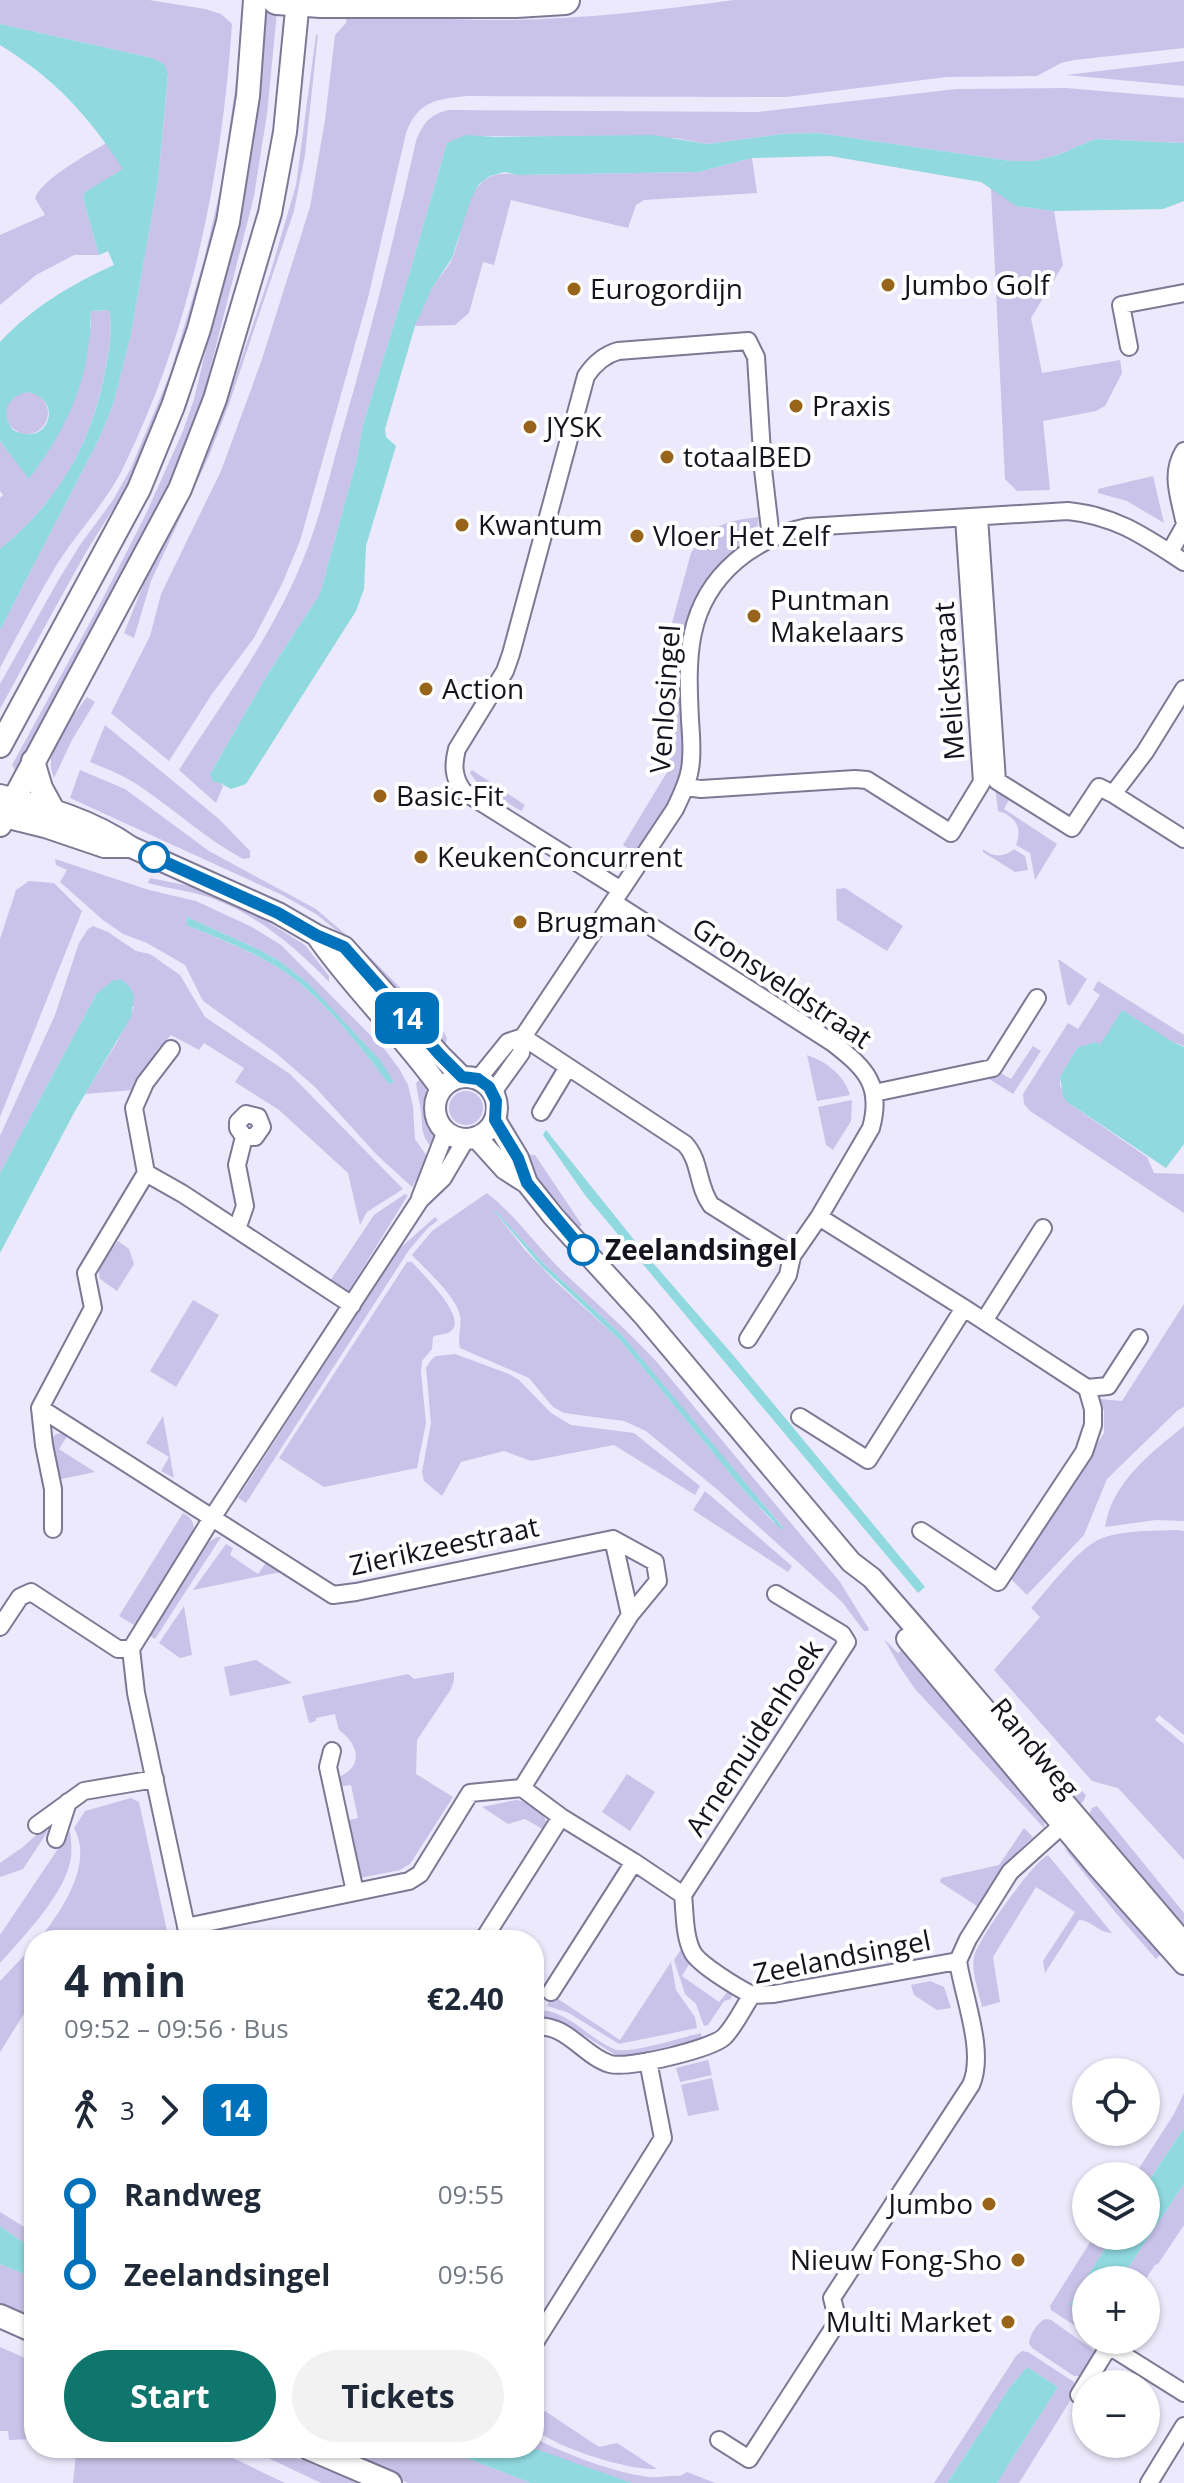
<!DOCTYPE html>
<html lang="en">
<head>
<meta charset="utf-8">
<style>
  :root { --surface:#fff; --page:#f2f2f3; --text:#1f2937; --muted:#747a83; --accent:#0f766e }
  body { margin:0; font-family:"Open Sans",sans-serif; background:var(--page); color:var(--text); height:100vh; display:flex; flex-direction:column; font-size:30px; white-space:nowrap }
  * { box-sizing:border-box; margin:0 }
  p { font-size:26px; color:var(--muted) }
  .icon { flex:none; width:44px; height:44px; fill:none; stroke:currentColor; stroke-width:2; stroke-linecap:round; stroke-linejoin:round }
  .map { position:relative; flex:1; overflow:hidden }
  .sheet { position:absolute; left:24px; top:1930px; width:520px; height:528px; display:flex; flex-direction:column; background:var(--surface); border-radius:32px; box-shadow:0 2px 6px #0004 }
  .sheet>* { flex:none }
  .badge { padding:0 16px; border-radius:12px; font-size:28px; line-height:52px }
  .fabs { position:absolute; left:1072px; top:2058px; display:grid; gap:16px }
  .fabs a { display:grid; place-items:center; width:88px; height:88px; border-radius:50%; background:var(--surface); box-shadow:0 2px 6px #0004; font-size:40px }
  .map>.badge { position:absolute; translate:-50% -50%; box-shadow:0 0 0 4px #fff }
  .legs { display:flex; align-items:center; gap:12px; height:88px; padding:0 40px; font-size:26px }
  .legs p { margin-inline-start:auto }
  .summary { display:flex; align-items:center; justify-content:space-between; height:136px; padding:0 40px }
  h1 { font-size:44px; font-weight:700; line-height:60px }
  .button { display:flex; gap:16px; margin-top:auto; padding:16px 40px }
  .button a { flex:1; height:92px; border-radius:48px; background:var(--accent); color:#fff; font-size:32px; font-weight:700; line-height:92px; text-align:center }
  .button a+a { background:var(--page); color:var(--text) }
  ul { padding:0 40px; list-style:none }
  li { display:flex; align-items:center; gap:28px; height:80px; font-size:30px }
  li i { display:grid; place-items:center; width:12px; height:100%; margin:0 10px; background:currentColor }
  li i::after { content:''; width:20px; height:20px; margin:-10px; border:6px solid; border-radius:50%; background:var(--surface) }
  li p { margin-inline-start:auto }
  li:first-child i { background:linear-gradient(#0000 50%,currentColor 0) }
  li:last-child i { background:linear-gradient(currentColor 50%,#0000 0) }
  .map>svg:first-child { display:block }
</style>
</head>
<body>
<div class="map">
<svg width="1184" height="2483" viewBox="0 0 1184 2483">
  <rect width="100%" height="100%" fill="#ece9fc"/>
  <!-- green -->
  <path fill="#c9c2e9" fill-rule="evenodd" d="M0,0H149L205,9L221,14L232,24C222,174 191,329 124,466C107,502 77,532 56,566C36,599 18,634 0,668V630L98,441L113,405L131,334L158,181L168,75L152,58L0,24Z
    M734,0H1184V48L1074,60L1061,63L1037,76L947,77L786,97L468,96C436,99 418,101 406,133L368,298L300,541L282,584L254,638L212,694L169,761L111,713L150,636L161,594L221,471L261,362L310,207L325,120L335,35L346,23L347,14C396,16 445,20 494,20C575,20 654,11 734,0Z
    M264,12H277L267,114L254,196L196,425L172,481L72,670L15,770L12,765L99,606L145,516L183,431L194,399L240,208Z
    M318,34L305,155L294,211L229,404L209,456L151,581L134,638L124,633L146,578L206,453L228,398L270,274L296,185L316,35Z
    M240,55C243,89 232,128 227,163C210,271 178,383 129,481C116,507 99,530 85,554C56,606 28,657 0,709V684L59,579L80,545L113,500L131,468L170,374L204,260L221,186Z
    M1184,61V86L1066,75Z
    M1066,88L1184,98V143L1095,139L1058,155L1034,161H1011L817,133L783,134L707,144L675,138L484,136L447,143L407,282L363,425L357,459L320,594L269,672L210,774L223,786L216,803L179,770C223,701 271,638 302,562C319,522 329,477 341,435C369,338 394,240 416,141C423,123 430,114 449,110L757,112L956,89Z
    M106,143L124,169L85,192L83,198L99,255H74L36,275L0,305V235L45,215L35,198C43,178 87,155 106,143Z
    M752,158L757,193L644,200L636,205L628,228L511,200L494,265L483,262L469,313L455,325L415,326C421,312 426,298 434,285C440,276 447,269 452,259C467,225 464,164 517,175L698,172Z
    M991,187L1016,206L1054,211L1063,265L1031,318L1042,373L1120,360L1122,373L1105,406L1096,411L1043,421L1050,490L1017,491L1005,479Z
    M109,310C113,329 109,352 105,371C91,445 59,501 0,549V498L3,495L0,491V441L29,478L91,326V311Z
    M6 413a21 21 0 1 1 42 0a21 21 0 1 1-42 0Z
    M1153,476L1164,523L1127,501L1098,493V489Z
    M759,517L756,534C745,544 733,552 723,562C689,595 677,641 680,687C682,713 686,741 682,767C676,799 652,826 635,853L623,845L669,769L666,645L691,553C711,524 726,521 759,517Z
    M87,697L95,702L72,740L54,778C41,749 71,720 87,697Z
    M105,725L219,819L250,851V858L243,859C206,839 175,810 141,787C125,776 107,769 90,762Z
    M80,770L125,789L209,851L316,909L358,945L444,1032L447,1038L445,1047L347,939L316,914L282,895L70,798Z
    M472,770L525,805L521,811L479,785L470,773Z
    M995,786L1011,796L1004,809L1057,844L1035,880L1030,853L1016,845C1023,827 1015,816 998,811Z
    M983,849C993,858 1005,857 1014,849L1025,856L1028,870L1015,872L983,852Z
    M55,859L149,890L196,901L252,927L281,945L386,1051L400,1070L408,1085L413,1106L415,1139L426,1155L427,1162L412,1187L377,1155L315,1087L276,1053L203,1001L185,965L147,943L123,934L103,920L60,882L67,870L56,865ZM187,917L260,950L281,962L308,983L394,1082L389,1084C358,1044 320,993 277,967C249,950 217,938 186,925Z
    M150,878L195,887L263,919L305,945L329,976V982C295,947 260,917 214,899C193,891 169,889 148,883Z
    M29,881L54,883L82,911L0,1117V939L16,890Z
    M845,888L903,926L887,951L837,920L836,889Z
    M93,926L108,932L136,951L150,954L180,975L205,1017L290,1074L403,1189L367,1212L360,1225L348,1173L279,1110L235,1082L244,1068L204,1043L199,1050L171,1035L158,1049L134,1090L85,1094L117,1042L134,1007L97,993L0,1173V1136L55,1015L79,943L88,929Z
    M1058,959L1087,979L1070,1006L1067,1004Z
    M1098,981L1184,1035V1046L1171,1041L1077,1048L1060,1077V1085L1067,1102L1147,1157L1154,1173L1184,1174V1213L1030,1111L1024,1104L1023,1094L1068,1023L1078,1029L1100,995L1093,990Z
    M1033,1046L1041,1051L1013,1094L983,1075L999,1072L1011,1079Z
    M807,1055C827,1062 844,1075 850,1095L817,1101Z
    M423,1076C429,1090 423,1102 427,1116C430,1128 435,1136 434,1149C420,1137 423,1128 421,1111C420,1102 417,1093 416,1083Z
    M449 1108a17 17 0 1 1 34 0a17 17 0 1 1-34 0Z
    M852,1100L851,1121L833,1150L826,1145L818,1107Z
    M522,1154L535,1155L582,1225L577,1230L549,1195Z
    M487,1193C515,1215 536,1245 561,1270C593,1300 626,1329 656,1361L840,1582L869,1629L868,1631H864L842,1602L719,1491L646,1431L624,1421L564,1413L553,1407L529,1378L460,1348C457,1336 462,1328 460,1316C457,1297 426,1270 412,1255L432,1231ZM495,1210L545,1265L622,1335L700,1430L783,1527L773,1522L747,1494L621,1341L556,1282L525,1250L495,1212Z
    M405,1194L408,1195L348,1292L330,1281L374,1215Z
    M435,1217L438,1220L428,1228L409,1250L246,1503L238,1498L399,1249Z
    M118,1241L129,1249L134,1264L117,1291L100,1279L98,1268Z
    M407,1262H412C422,1274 468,1317 451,1331C447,1335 438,1334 433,1337L432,1349L422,1361L421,1372L426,1423L417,1468L324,1487L279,1458Z
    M193,1300L219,1315L176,1387L150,1371Z
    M1184,1304V1407L1178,1410L1107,1479L1084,1535L1027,1595L1011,1579L1104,1433V1411L1100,1399L1122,1401Z
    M455,1354L509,1374L519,1380L551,1413L571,1425L634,1433L700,1486L695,1495L614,1445L531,1461L504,1451L461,1462L442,1496L424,1481L422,1472L431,1423L426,1368L431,1360L436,1356Z
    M163,1416L174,1478L161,1471L169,1457L146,1443Z
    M1184,1426V1521L1156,1520L1105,1527C1112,1482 1151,1453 1184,1426Z
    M66,1433L68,1435L59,1449L95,1472L57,1480L49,1442L56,1434Z
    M705,1491L792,1566L788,1572L693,1510Z
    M183,1513C192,1518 194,1522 194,1532L134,1625L119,1616Z
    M1176,1530L1184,1531V1735L1159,1715L1155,1720L1184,1744V1860L1118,1788L1092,1781L994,1670L1040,1617L1031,1608C1048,1589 1075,1553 1096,1541C1116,1530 1153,1531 1176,1530Z
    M217,1537H221L155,1639L148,1635L209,1542Z
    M226,1544L233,1548L230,1555L258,1574L266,1563L281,1572L193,1590Z
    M184,1606L192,1655L180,1658L159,1643Z
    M929,1629L1036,1750L1086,1795L1083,1802L1076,1805Z
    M884,1639L898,1653L905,1647L1045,1819L1044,1828L915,1689L900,1667Z
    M256,1660L292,1683L230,1696L224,1667Z
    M454,1672V1680L451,1689L417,1740L416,1774L453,1797L410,1864L400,1870L360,1878L356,1873L345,1821L358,1818L351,1785L338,1787L336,1778C364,1768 360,1745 339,1730L335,1714L316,1718V1721L309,1723L302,1696L408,1674L414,1679Z
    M627,1774L655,1792L630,1831L602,1812Z
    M131,1798L139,1802L167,1931L125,1940H39C62,1910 94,1864 74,1828L85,1811Z
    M516,1800C528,1801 542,1810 546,1821L544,1830L525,1819L508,1824L482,1807Z
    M1097,1806L1184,1913V1933L1086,1822L1092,1808Z
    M44,1828L48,1831L23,1869L0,1877V1863L23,1847Z
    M1024,1828L1033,1837L1002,1868L977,1906L940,1882L941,1878L999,1865Z
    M70,1831C71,1839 72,1848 71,1857C67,1892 23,1937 0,1963V1935Z
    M1064,1848L1076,1855L1164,1951L1156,1959L1115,1912Z
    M1048,1855L1112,1933C1099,1933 1091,1920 1079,1920L1045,1973L1043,1961L1075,1912L1036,1887L993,1957L1000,2002L982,2007C979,1992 971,1972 974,1957C977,1940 1033,1862 1048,1855Z
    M685,1943L690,1963L682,1976L719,2002L728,1991L732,1994L731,1999L724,2001L708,2025L704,2026L696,2004L685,1994L674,1960Z
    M34,1945V1998L0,2052V1981Z
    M671,1962L676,1990L695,2017L697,2028L619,2044L569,2013L547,2006L552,1995L620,2040Z
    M930,1981L944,1987L951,2008L937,2010L914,1995L911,1985Z
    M548,2011C574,2017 590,2039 614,2049C628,2055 683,2037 701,2033L702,2038L625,2057L614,2054L569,2026C559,2027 550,2024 543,2016L534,2018V2012Z
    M708,2060L712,2075L680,2082L676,2068Z
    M712,2078L719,2110L688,2116L681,2085Z
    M1184,2093V2128L1146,2185V2176H1134L1174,2114Z
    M1184,2184V2225L1158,2264L1155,2265L1145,2280H1120Z
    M0,2212L34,2233V2250L0,2226Z
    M1094,2236H1113L1070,2304L1086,2320V2333L1051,2310L1050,2306Z
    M0,2264L34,2278V2323L0,2308Z
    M1045,2319L1051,2320L1095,2351V2354L1082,2376H1074L1032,2348L1029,2343C1030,2334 1037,2323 1045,2319Z
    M0,2347L34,2362V2439L9,2440L8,2431H0Z
    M1022,2351L1028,2352L1074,2382L1075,2393L1019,2483H997L1058,2387L1027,2367L1010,2387L947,2483H934L1016,2356Z
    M545,2411L599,2447L617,2443L657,2469C630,2471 553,2447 534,2428Z
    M534,2438C565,2454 615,2473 649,2477C660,2478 669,2475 680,2476L687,2472L715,2483H632L536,2451L533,2448Z
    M74,2448H212L285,2483H73L76,2454Z
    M247,2448H273L357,2483H321Z
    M325,2448H441L531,2483H408Z"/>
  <!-- water -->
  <path fill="#8fd9df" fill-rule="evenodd" d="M0,24L152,58L164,64L168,74L158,181L131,334L113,405L98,441L0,630V549C58,502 91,445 105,372C109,352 113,330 109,310L91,311C90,378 69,426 29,479L0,441V342C33,307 70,285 114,265L108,251L99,255L83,198L85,192L123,169C89,116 54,78 0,45ZM27,392C65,398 49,449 13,430C0,413 7,397 27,392Z
    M817,133L1011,161H1034L1058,155L1095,139L1184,143V201L1163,209L1054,211L1016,206L981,182L830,156L752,158L698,172L517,175L505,172L490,176L479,184L471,199L452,258L432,288L415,326L385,429L386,437L396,446L366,546L364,589L356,611L246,784L231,789L218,782H213L210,774L269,672L320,594L357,459L363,425L407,282L447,143L466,135L495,137L652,135L707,144L783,134Z
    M187,917L260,950L281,962L308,983L380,1060L394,1082L389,1084C358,1044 320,993 277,967C249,950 216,937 186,925Z
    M114,980H122L130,987L134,997L131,1017L75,1111L0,1253V1173L97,993Z
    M1122,1010L1171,1041L1184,1047V1144L1166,1168L1067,1102L1063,1095L1060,1077L1077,1048L1096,1042L1100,1045Z
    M546,1130L647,1256L733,1355L925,1587L918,1593L585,1195L543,1135Z
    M495,1210L545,1265L622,1335L785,1530L780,1528L747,1494L621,1341L541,1266L495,1212Z
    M1184,2128V2184L1120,2280H1086V2320L1082,2318L1080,2321L1075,2318L1077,2315L1070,2304L1113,2236H1146V2185Z
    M0,2226L34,2250V2278L0,2264Z
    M1027,2367L1058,2387L997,2483H947L1010,2387Z
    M441,2448H533L632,2483H531Z"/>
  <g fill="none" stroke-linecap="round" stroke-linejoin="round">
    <defs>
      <path id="minor" d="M1129,347L1121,305L1184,293
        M1184,451C1170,474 1179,495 1184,520
        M979,517L997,781L1072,828L1099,787L1113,794
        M1170,552L1184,527
        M1184,689L1145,752L1113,794L1184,839
        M685,787L701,789L855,779L867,780L951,833L982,782L964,518
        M621,890L463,791C453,777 453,765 457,749L505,671L511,654L586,376C594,364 604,355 618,351L748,341L756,357L763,469L771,538
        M613,902L833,1043C865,1068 883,1085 871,1128L819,1217
        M523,1037L685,1144C701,1161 697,1186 711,1205L792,1256
        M478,1079L508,1042L523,1037
        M493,1092L521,1053L523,1037L675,809C681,796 688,783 690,769C693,752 691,736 690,720C687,658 685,605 736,561C757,543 779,533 807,527L1068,511C1116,516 1144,536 1184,562
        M874,1093L993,1068L1037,998
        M541,1112L568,1067
        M146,1173L183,1194L352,1305
        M420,1198L446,1131
        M237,1229L245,1206L237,1165L244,1137L238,1128V1122L246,1114L258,1117L262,1127L255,1137H244
        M984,1321L1043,1228
        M748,1339L788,1275L792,1256L819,1217L964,1308L1087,1388
        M40,1408L333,1595L356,1592L613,1539L655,1562L658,1581L630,1615L522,1788
        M800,1417L868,1460L964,1308
        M53,1529V1489L44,1445L40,1408L93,1308L86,1273L146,1173L134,1108L145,1083L171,1049
        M921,1531L998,1582L1084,1452L1093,1425V1409L1087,1388L1108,1386L1139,1338
        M613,1539L630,1615
        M0,1627L20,1597L31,1592L118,1649H131
        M332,1751L328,1767L355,1892
        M37,1825L84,1791L155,1779
        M56,1839L68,1802
        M634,1862L683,1895C685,1913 684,1937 693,1953C700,1965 738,1988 752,1995
        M683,1895L847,1642L842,1634L776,1594
        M186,1927L409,1881L420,1874L470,1793L522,1788L561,1817L634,1862L551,1992
        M189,1940L136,1693L131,1649L212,1518L420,1200L443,1178L466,1139
        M483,1940L561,1817
        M958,1961L968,1939L1010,1872L1069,1819
        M534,2027C566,2022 583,2056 610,2064C628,2069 711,2049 724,2037C735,2026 743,2008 752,1995L774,1994L958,1961
        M534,2344L663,2138L648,2061
        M1079,2395L1109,2346L1184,2393
        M719,2440L749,2459L838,2321L832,2298L971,2085C986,2052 963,1996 958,1961
        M1149,2483L1184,2426"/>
      <path id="tertiary" d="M0,795C46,807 91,819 131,847L278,913L316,935L344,947L440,1055L462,1077
        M0,816L45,827L104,847H131
        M316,935C354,990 403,1035 441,1089
        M435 1108a31 31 0 1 1 62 0a31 31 0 1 1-62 0Z
        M495,1120L518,1158L527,1183
        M476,1137L505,1169L527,1183L553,1216L645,1317L851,1562L872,1578L919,1632L1184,1943
        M907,1639L1096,1865L1184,1964"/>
      <path id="secondary" d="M0,746L139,489L173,406L199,329L228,222L248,96L255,0
        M33,761L41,788L52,808
        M0,825L180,489L215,399L270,213L285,132L298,0
        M0,2316L34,2331
        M308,2448L390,2483"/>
      <path id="motorway" d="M277,0L321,3H516L565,0"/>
    </defs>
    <!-- minor casing -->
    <use href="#minor" stroke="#7d7894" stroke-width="20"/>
    <!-- tertiary casing -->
    <use href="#tertiary" stroke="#7d7894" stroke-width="24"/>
    <!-- secondary casing -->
    <use href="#secondary" stroke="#7d7894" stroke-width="26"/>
    <!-- motorway casing -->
    <use href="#motorway" stroke="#7d7894" stroke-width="32"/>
    <!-- minor -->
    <use href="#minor" stroke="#fff" stroke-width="16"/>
    <!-- tertiary -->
    <use href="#tertiary" stroke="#fff" stroke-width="20"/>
    <!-- secondary -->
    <use href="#secondary" stroke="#fff" stroke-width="22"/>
    <!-- motorway -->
    <use href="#motorway" stroke="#fff" stroke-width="28"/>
  </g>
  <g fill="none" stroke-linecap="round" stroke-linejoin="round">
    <defs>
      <path id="line-1" d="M154,857L278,913L316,935L344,947L440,1055L462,1077L478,1079L489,1087L496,1101L495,1120L518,1158L527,1183L583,1250"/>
    </defs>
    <!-- line-1 casing -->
    <use href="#line-1" stroke="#fff" stroke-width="18"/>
    <!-- line-1 -->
    <use href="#line-1" stroke="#0072bc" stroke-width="12"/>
  </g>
  <!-- markers -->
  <g fill="#98641a" stroke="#fff" stroke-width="3">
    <circle cx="888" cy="285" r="8"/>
    <circle cx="574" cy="289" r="8"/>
    <circle cx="796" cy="406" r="8"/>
    <circle cx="530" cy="427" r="8"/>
    <circle cx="667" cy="457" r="8"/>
    <circle cx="462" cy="525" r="8"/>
    <circle cx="637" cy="536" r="8"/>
    <circle cx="754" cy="616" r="8"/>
    <circle cx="426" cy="689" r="8"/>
    <circle cx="380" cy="796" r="8"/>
    <circle cx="421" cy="857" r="8"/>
    <circle cx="520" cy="922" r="8"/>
    <circle cx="989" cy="2204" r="8"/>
    <circle cx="1018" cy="2260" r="8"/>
    <circle cx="1008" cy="2322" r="8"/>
  </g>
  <g fill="#fff" stroke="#0072bc" stroke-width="4">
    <circle cx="154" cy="857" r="14"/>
    <circle cx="583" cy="1250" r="14"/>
  </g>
  <g text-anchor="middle" stroke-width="8" stroke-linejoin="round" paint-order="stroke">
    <!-- poi labels -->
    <g font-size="28" fill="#15131e" stroke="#fff" text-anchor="start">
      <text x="904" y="295">Jumbo Golf</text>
      <text x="590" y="299">Eurogordijn</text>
      <text x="812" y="416">Praxis</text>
      <text x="546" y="437">JYSK</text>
      <text x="683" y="467">totaalBED</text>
      <text x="478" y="535">Kwantum</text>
      <text x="653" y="546">Vloer Het Zelf</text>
      <text x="770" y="610">Puntman<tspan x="770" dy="32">Makelaars</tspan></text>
      <text x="442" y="699">Action</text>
      <text x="396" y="806">Basic-Fit</text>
      <text x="437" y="867">KeukenConcurrent</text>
      <text x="536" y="932">Brugman</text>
      <text x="973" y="2214" text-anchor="end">Jumbo</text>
      <text x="1002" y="2270" text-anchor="end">Nieuw Fong-Sho</text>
      <text x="992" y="2332" text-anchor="end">Multi Market</text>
    </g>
    <!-- street labels -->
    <g font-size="28" fill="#15131e" stroke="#fff">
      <text transform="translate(949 681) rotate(-94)" y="10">Melickstraat</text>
      <text transform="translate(665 699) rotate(-86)" y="10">Venlosingel</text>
      <text transform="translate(782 983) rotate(34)" y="10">Gronsveldstraat</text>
      <text transform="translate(444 1546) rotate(-12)" y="10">Zierikzeestraat</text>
      <text transform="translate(754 1738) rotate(-57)" y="10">Arnemuidenhoek</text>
      <text transform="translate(1035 1748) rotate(50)" y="10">Randweg</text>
      <text transform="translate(842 1957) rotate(-11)" y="10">Zeelandsingel</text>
    </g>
    <!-- stop labels -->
    <g font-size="28" font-weight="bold" fill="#15131e" stroke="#fff" text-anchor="start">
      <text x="605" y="1260">Zeelandsingel</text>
    </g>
  </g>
</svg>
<div class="fabs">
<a><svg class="icon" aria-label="locate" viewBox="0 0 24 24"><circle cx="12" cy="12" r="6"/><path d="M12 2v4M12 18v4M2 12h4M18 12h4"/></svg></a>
<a><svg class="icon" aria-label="layers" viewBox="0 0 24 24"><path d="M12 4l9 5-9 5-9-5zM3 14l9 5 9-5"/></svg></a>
<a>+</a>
<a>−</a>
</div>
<b class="badge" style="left:407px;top:1018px;background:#0072bc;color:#fff">14</b>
<section class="sheet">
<div class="summary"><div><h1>4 min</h1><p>09:52 – 09:56 · Bus</p></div><b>€2.40</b></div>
<div class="legs"><svg class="icon" aria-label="walk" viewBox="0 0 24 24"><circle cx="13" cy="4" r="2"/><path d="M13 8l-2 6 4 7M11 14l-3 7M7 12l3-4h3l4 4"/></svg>3<svg class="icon" aria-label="forward" viewBox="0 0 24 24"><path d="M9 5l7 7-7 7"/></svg><b class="badge" style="background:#0072bc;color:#fff">14</b></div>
<ul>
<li><i style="color:#0072bc"></i><b>Randweg</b><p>09:55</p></li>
<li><i style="color:#0072bc"></i><b>Zeelandsingel</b><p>09:56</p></li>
</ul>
<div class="button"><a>Start</a><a>Tickets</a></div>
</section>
</div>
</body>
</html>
